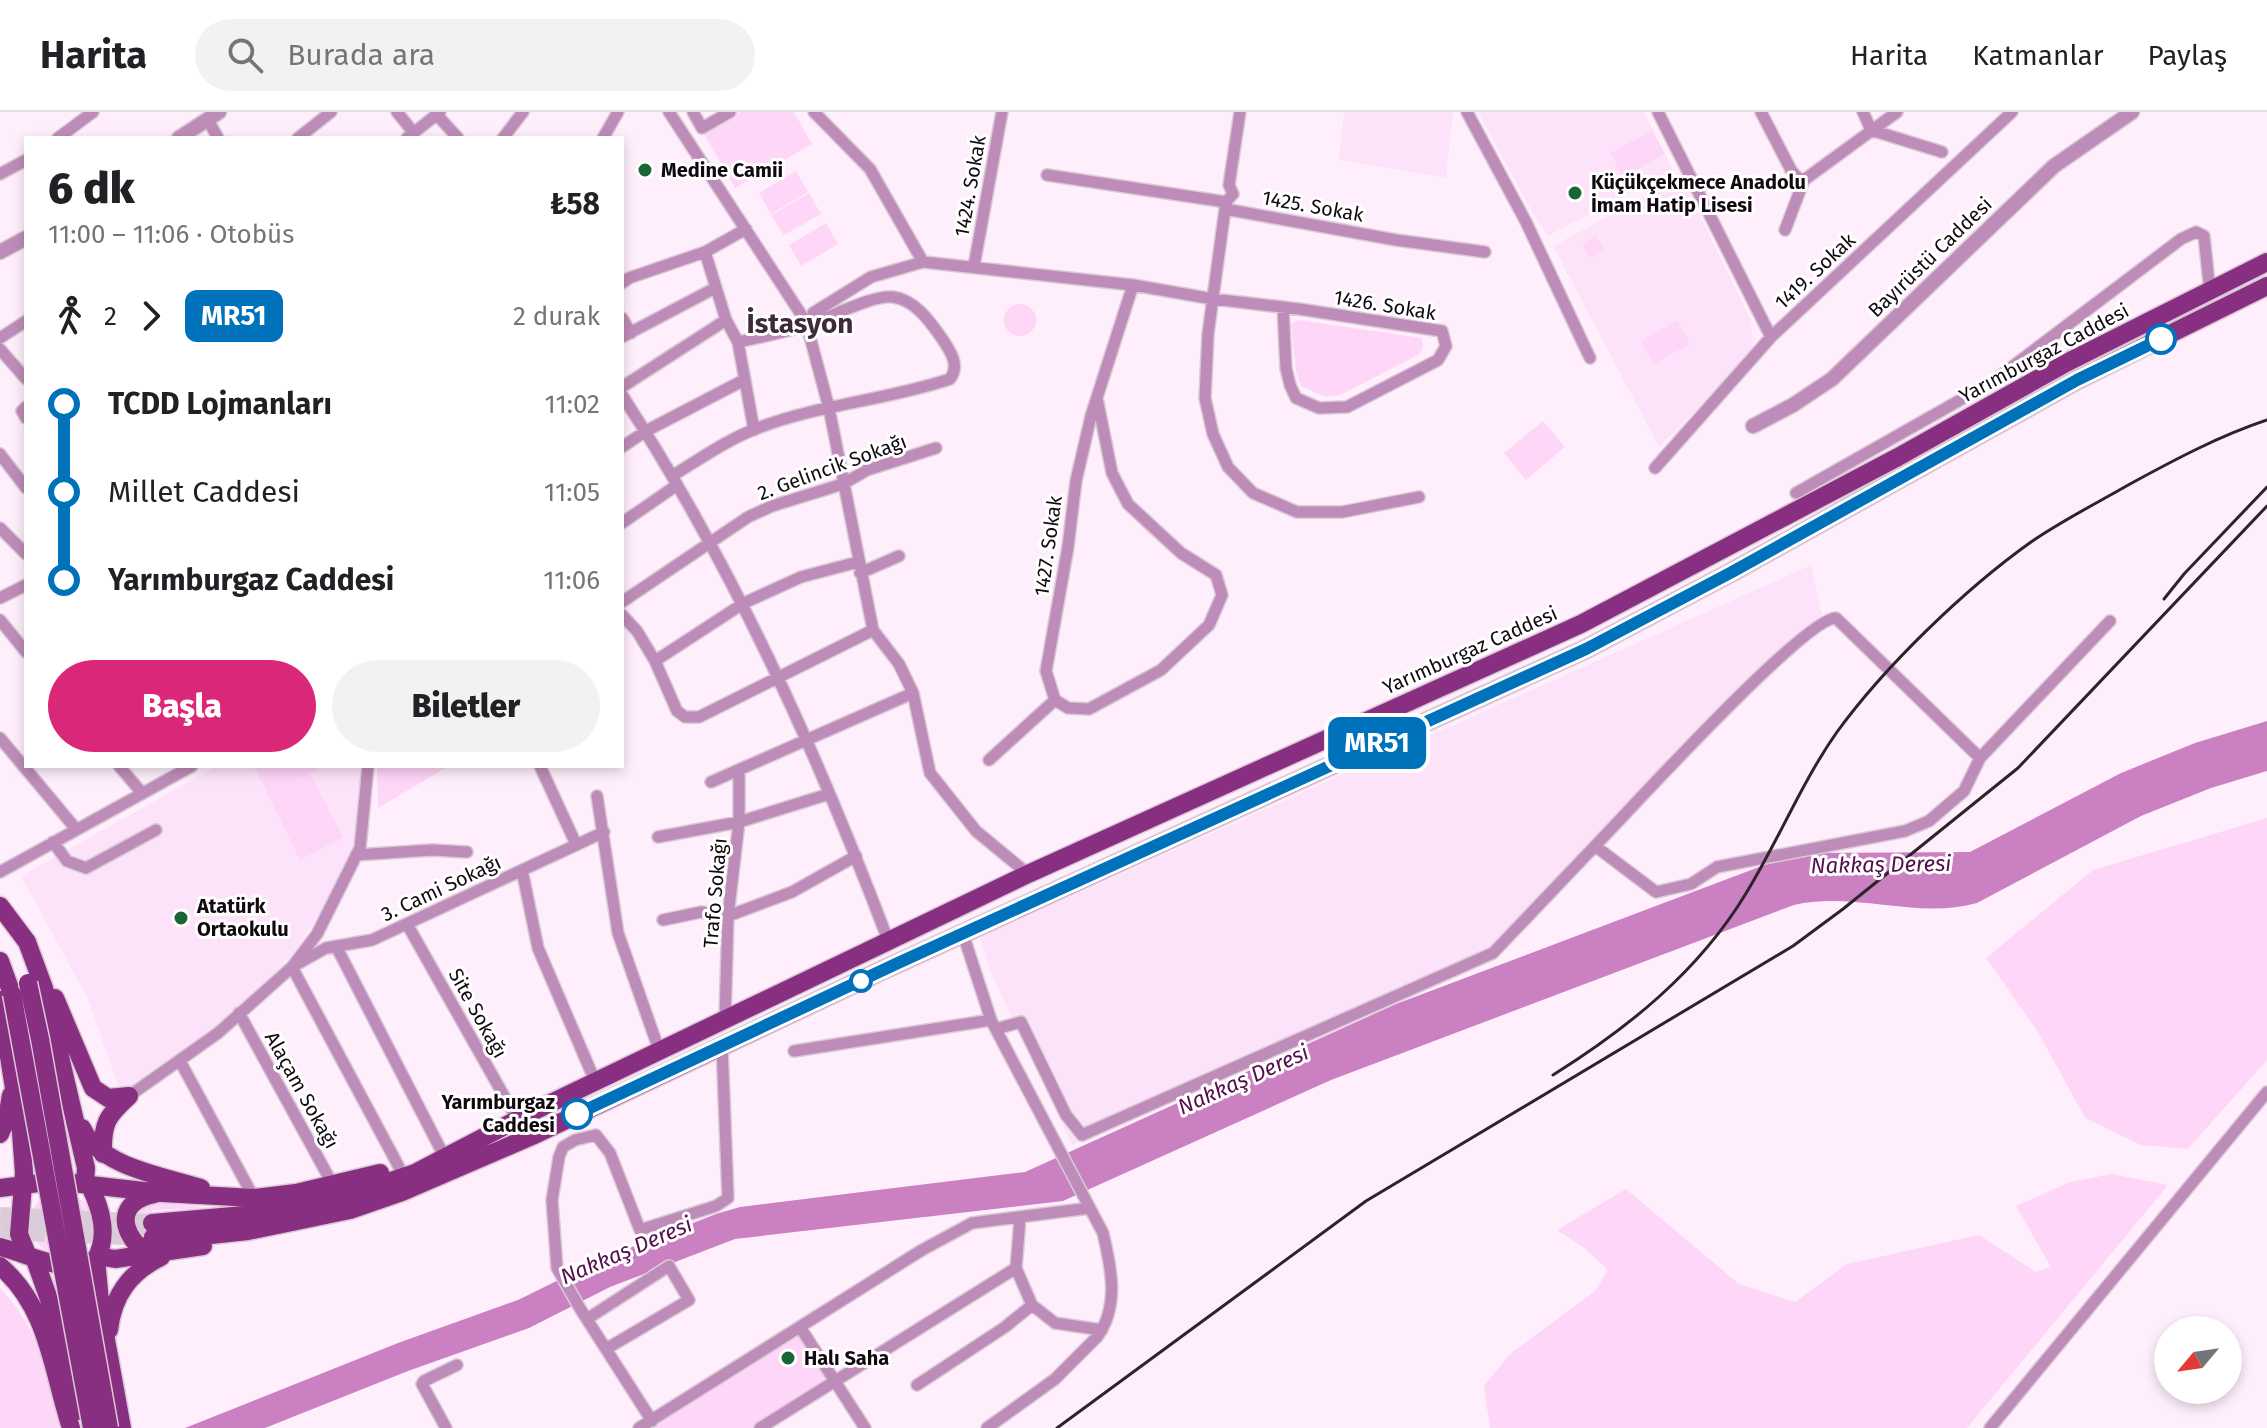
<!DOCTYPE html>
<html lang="tr">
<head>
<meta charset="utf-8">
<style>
  :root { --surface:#fff; --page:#f2f2f2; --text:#202124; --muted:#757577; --line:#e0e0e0; --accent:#db2777 }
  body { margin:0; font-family:"Fira Sans",sans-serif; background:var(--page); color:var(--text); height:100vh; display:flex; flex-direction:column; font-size:30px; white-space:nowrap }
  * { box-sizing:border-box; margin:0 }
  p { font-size:26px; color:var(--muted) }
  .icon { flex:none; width:44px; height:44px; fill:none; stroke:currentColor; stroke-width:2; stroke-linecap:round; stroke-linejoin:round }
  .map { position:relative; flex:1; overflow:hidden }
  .sheet { position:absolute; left:24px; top:24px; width:600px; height:632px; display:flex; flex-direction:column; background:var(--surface); border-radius:0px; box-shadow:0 4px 12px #0003 }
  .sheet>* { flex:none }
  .badge { padding:0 16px; border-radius:12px; font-size:28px; line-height:52px }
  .needle { width:52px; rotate:241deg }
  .fabs { position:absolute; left:2154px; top:1204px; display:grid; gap:16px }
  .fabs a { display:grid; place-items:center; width:88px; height:88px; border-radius:50%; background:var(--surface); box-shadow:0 4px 12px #0003; font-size:40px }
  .map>.badge { position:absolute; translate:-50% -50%; box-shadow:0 0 0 4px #fff }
  .legs { display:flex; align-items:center; gap:12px; height:88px; padding:0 24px; font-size:26px }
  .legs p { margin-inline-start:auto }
  .overview { display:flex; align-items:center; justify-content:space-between; height:136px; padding:0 24px }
  h1 { font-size:44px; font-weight:800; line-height:60px }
  .cta { display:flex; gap:16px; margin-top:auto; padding:16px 24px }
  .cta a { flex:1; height:92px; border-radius:48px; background:var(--accent); color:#fff; font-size:32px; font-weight:800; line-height:92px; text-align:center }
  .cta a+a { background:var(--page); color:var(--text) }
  ul { padding:0 24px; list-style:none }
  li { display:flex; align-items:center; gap:28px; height:88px; font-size:30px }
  li i { display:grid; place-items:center; width:12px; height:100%; margin:0 10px; background:currentColor }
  li i::after { content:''; width:20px; height:20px; margin:-10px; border:6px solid; border-radius:50%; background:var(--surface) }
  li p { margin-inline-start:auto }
  li:first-child i { background:linear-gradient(#0000 50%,currentColor 0) }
  li:last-child i { background:linear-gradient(currentColor 50%,#0000 0) }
  header { display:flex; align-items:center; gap:48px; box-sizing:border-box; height:112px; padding:0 40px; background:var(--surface); border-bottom:2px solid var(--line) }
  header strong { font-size:38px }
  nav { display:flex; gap:44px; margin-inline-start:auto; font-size:28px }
  .search { width:560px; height:72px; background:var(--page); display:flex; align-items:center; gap:20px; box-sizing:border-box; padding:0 28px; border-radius:44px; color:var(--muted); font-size:30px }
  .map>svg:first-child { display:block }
</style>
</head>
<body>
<header>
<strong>Harita</strong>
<div class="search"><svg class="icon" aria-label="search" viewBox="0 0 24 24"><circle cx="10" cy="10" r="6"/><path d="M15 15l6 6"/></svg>Burada ara</div>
<nav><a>Harita</a><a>Katmanlar</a><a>Paylaş</a></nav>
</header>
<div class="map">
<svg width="2267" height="1316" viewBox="0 0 2267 1316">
  <rect width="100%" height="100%" fill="#ffeffc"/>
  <!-- built -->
  <path fill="#fde3f9" d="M1344,0H1453L1446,66L1339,48Z
    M1478,0H1644L1673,58L1548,124L1535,105Z
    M1681,65L1751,208L1753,229L1749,245L1659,335L1553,134Z
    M1811,453L1822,502L1488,849L1072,1033L991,861L980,825Z
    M217,654H365L359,722L338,773L295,839L248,889L134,975L124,977L117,971L88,887L21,764Z"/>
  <!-- green -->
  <path fill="#fed6f8" d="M741,0H794L812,32L735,76L704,22Z
    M1652,19L1665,42L1623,65L1610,41Z
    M796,59L808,80L771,102L759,81Z
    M809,81L821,102L784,123L771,103Z
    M826,111L838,132L801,154L789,133Z
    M1596,124L1604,138L1590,146L1582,132Z
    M1004 208a16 16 0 1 1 32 0a16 16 0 1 1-32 0Z
    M1298,208L1422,226L1423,234L1420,242L1340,283L1325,285L1301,274L1296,260L1291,212Z
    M1678,208L1690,232L1654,252L1641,229Z
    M1543,309L1565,335L1526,368L1504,341Z
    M254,654H323L292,672L311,663L343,725L300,748Z
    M377,654H449L378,696Z
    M2267,706V948L2188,1037L2141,1033L2085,1006L2038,920L1986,846L2093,758Z
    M2112,1062L2168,1073L1967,1316H1490L1484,1274L1510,1242L1595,1179L1608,1158L1583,1135L1557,1118L1626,1077L1739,1172L1795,1190L1847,1152L1979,1123L2036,1160L2051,1155L2016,1094L2070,1070Z
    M30 1111a31 31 0 1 1 62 0a31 31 0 1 1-62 0Z
    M154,1090L209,1096L152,1098L153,1125L145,1126L134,1114C134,1099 141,1096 154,1090Z
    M0,1176C38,1214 50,1267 66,1316H0Z
    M802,1222L830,1274L760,1316H646Z"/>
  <!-- water -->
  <path fill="#cb80c2" d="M2267,609V659L2211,676L2141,704L1977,791C1918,808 1854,779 1794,793L1331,968L1063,1089L735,1127L610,1175L529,1216L408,1259L265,1316H185L398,1231L518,1188L599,1148L716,1102L740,1095L1025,1060L1396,892L1767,752L1812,741L1970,740L2121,661L2195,631Z"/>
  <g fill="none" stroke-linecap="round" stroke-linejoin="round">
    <!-- primary-tunnel -->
    <path stroke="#dbccd9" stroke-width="18" stroke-dasharray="18 9" stroke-linecap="butt" d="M0,1104L152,1111
      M0,1119L153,1125"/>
    <defs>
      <path id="minor" d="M397,0L414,21
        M669,0L806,210L829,296L873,518L899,552L913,581L930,661L976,719L1028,762
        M693,0L702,16L730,0
        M814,0L870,57L923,150
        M1240,0L1229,73L1233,82L1226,90L1208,222L1205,286L1213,322L1228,355L1253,381L1297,400H1342L1419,385
        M1467,0L1526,110L1590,246
        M1658,0L1771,225
        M1761,0L1791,58L1797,65L1804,68L1897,0
        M1863,0L1871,18L1942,40
        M437,3L458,26
        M208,8L218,26
        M58,26L93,0
        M298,26L331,0
        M407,26L440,0
        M503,26L523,0
        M603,26L618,0
        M0,62L26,48
        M1047,63L1226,90
        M1225,97L1396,128L1485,140
        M1785,118L1804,68
        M974,154L1002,0
        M622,171L629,166L705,140L746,117
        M813,201L871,165L923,150L1133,173L1213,187L1299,197L1442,219L1446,234L1438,248L1347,295L1319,296L1296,286L1290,273L1286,256L1283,195
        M622,206L631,221
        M622,225L715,176
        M0,226L26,209
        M738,230L754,318
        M0,237L26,267
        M622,275L726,208
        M622,283C733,454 816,638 888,828
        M1097,286L1112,361L1128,392L1181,441L1216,463L1222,483L1209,513L1161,558L1089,597L1068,596L1055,588L1046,559L1068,435L1076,369L1091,304L1133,173
        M26,295L22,299L26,306
        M622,335L646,319L744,268
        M0,342L26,376
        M1655,356L1771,225L2012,0
        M672,364C700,347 728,327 758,316C820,292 888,288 950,267C960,254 951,240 943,228C931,211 916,188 893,185C871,183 832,205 810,212C787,220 762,225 738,230L726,208L705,140
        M1796,381L1992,270L2181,127L2196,120L2204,124L2210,180
        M622,411L677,373
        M0,416L26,442
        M860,461L899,444
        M0,486L26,473
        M622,490L748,405L772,394L843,372L867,358L936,336
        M622,503L637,519L655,549L677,599L685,605H699L873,518
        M0,508L26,540
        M655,549L744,491L801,465L858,450
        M0,626L76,717
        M989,648L1055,588
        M119,654L142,681
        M540,654L576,732
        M711,670L913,581
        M597,684L618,821L659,938
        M658,725L739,710L829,682
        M53,730L67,749L86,756L156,718
        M1595,734C1628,700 1804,506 1836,506L1980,646
        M356,743L432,738L467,740
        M522,758L538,836L595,969
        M0,760L192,654
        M663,808L701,800L728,804L792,780L856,744
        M407,812L517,1007
        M963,822L991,908L1103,1121C1111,1155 1120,1194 1097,1225L1055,1267L987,1316
        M336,834L442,1040
        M239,901L333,1073
        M725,907L728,804L739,710V658
        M996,917L1021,910L1066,1003L1082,1023L1493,841L1595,734L1656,780L1691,772L1717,755L1905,719L1929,709L1964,679L1980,646L2110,509
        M794,939L991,908
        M180,949L254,1086
        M129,984L218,921L292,855L317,822L360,736L368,654
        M399,1055L292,855L326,836L372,828L604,720
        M1020,1107L1016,1156L1032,1193L1055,1211L1102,1218
        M587,1207L669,1154L689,1188L606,1237
        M800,1215L865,1316
        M917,1273L1005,1215L1032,1193
        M652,1309L581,1198L557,1156L552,1088L559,1045L563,1035L575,1028L596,1023L610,1041L640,1118L716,1094L728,1086L722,934
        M446,1316L422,1272L424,1269L457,1253
        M639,1316L922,1138L972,1111L1090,1096
        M760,1316L1016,1156
        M1990,1316L2267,980"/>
      <path id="tertiary" d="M179,26L219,0
        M0,140L26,126
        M1753,314L1793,293L1832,267L2054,54L2132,0"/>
      <path id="primary" d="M0,794L27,830L44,876L86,1056L85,1071
        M0,849L12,882
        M55,886L93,976L108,986L129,984
        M0,888L21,1020L24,1061L19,1122L27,1142
        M82,1016C100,1055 163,1064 201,1076
        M0,1022L7,1006L11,983
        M103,1042C102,1011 107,1004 129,984
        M0,1076L54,1069L162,1081L254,1086L296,1081L380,1061
        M155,1082C124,1088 117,1109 137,1133L155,1138
        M152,1111L256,1102L339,1086L415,1061L530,1001L1028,762L1581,512L1898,345L2066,251L2267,150
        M153,1125H192L248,1119L350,1098L402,1080L532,1024L883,858L1586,537L1732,460L2077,268L2267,174
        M0,1135C34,1143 60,1163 96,1147C109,1123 101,1097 90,1074
        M98,1144L115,1147L203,1134
        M96,1147L101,1200L122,1316
        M35,1148L55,1204L77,1299
        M0,1154C49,1196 52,1258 71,1316
        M109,1218C113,1183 130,1160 161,1145"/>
    </defs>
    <!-- minor casing -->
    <use href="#minor" stroke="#d9cad6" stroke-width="14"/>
    <!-- tertiary casing -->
    <use href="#tertiary" stroke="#d9cad6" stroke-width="17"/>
    <!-- primary casing -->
    <use href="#primary" stroke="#d9cad6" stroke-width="21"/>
    <!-- minor -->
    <use href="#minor" stroke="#be8cb8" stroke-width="11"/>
    <!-- tertiary -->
    <use href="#tertiary" stroke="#be8cb8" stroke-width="14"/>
    <!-- primary -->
    <use href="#primary" stroke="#892f82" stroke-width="18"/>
    <!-- rail -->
    <path stroke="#2d242b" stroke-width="3" d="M2164,487L2184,462L2267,375
      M1553,963C1628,916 1698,860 1745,783C1778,730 1801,671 1837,620C1885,554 1965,477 2031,430C2063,408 2097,391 2130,372C2174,348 2219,324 2267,308
      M1057,1316L1366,1089L1793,834L1843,797L2018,656L2267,394"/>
    <defs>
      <path id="primary-bridge" d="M28,871L40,927L109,1316
        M12,882L92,1316"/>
    </defs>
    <!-- primary-bridge casing -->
    <use href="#primary-bridge" stroke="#d9cad6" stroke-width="21" stroke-linecap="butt"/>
    <!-- primary-bridge -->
    <use href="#primary-bridge" stroke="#892f82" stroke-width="18"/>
  </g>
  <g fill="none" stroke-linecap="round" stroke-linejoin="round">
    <defs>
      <path id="line-1" d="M577,1002L898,851L1586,537L1732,460L2077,268L2161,227"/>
    </defs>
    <!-- line-1 casing -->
    <use href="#line-1" stroke="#fff" stroke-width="18"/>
    <!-- line-1 -->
    <use href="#line-1" stroke="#0072bc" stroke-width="12"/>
  </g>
  <!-- markers -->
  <g fill="#186635" stroke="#fff" stroke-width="3">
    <circle cx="645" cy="58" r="8"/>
    <circle cx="1575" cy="81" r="8"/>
    <circle cx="181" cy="806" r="8"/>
    <circle cx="788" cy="1246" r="8"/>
  </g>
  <g fill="#fff" stroke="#0072bc" stroke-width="4">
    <circle cx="2161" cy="227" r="14"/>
    <circle cx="861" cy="869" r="10"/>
    <circle cx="577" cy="1002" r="14"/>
  </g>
  <g text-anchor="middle" stroke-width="6" stroke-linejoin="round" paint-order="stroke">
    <!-- poi labels -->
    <g font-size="20" font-weight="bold" fill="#110910" stroke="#fff" text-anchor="start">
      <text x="661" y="65">Medine Camii</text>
      <text x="1591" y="77">Küçükçekmece Anadolu<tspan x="1591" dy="23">İmam Hatip Lisesi</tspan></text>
      <text x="197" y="801">Atatürk<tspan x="197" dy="23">Ortaokulu</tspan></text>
      <text x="804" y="1253">Halı Saha</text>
    </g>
    <!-- street labels -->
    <g font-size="20" fill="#110910" stroke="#fff">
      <text transform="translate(970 74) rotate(-80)" y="7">1424. Sokak</text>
      <text transform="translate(1313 94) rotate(10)" y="7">1425. Sokak</text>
      <text transform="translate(1930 145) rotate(-44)" y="7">Bayırüstü Caddesi</text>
      <text transform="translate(1815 159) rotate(-43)" y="7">1419. Sokak</text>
      <text transform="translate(1385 193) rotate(9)" y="7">1426. Sokak</text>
      <text transform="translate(2044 241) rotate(-28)" y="7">Yarımburgaz Caddesi</text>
      <text transform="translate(832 355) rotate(-20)" y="7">2. Gelincik Sokağı</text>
      <text transform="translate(1048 434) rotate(-82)" y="7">1427. Sokak</text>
      <text transform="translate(1470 538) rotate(-24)" y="7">Yarımburgaz Caddesi</text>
      <text transform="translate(441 776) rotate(-25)" y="7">3. Cami Sokağı</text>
      <text transform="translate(715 781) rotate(-85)" y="7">Trafo Sokağı</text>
      <text transform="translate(478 901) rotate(61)" y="7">Site Sokağı</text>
      <text transform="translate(302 978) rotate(61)" y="7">Alaçam Sokağı</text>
    </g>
    <!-- stop labels -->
    <g font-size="20" font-weight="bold" fill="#110910" stroke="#fff" text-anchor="end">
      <text x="555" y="997">Yarımburgaz<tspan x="555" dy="23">Caddesi</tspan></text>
    </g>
    <!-- water labels -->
    <g font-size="22" font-style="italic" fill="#530e4e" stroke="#fff">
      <text transform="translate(1881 752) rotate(-1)" y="8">Nakkaş Deresi</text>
      <text transform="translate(1243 967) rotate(-24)" y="8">Nakkaş Deresi</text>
      <text transform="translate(626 1138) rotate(-23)" y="8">Nakkaş Deresi</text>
    </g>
    <!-- district labels -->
    <g font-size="28" font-weight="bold" fill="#3e2a3b" stroke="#fff">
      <text x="800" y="221">İstasyon</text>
    </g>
  </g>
</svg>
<div class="fabs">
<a><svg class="needle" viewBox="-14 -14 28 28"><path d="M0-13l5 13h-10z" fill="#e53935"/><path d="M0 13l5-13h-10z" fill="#757577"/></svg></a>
</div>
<b class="badge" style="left:1377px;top:631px;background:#0072bc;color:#fff">MR51</b>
<section class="sheet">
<div class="overview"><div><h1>6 dk</h1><p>11:00 – 11:06 · Otobüs</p></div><b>₺58</b></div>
<div class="legs"><svg class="icon" aria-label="walk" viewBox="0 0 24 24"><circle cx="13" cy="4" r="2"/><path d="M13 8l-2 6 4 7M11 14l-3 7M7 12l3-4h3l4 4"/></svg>2<svg class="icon" aria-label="forward" viewBox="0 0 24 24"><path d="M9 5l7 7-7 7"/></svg><b class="badge" style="background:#0072bc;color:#fff">MR51</b><p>2 durak</p></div>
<ul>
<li><i style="color:#0072bc"></i><b>TCDD Lojmanları</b><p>11:02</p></li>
<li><i style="color:#0072bc"></i><span>Millet Caddesi</span><p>11:05</p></li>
<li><i style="color:#0072bc"></i><b>Yarımburgaz Caddesi</b><p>11:06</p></li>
</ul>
<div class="cta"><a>Başla</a><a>Biletler</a></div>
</section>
</div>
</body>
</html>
